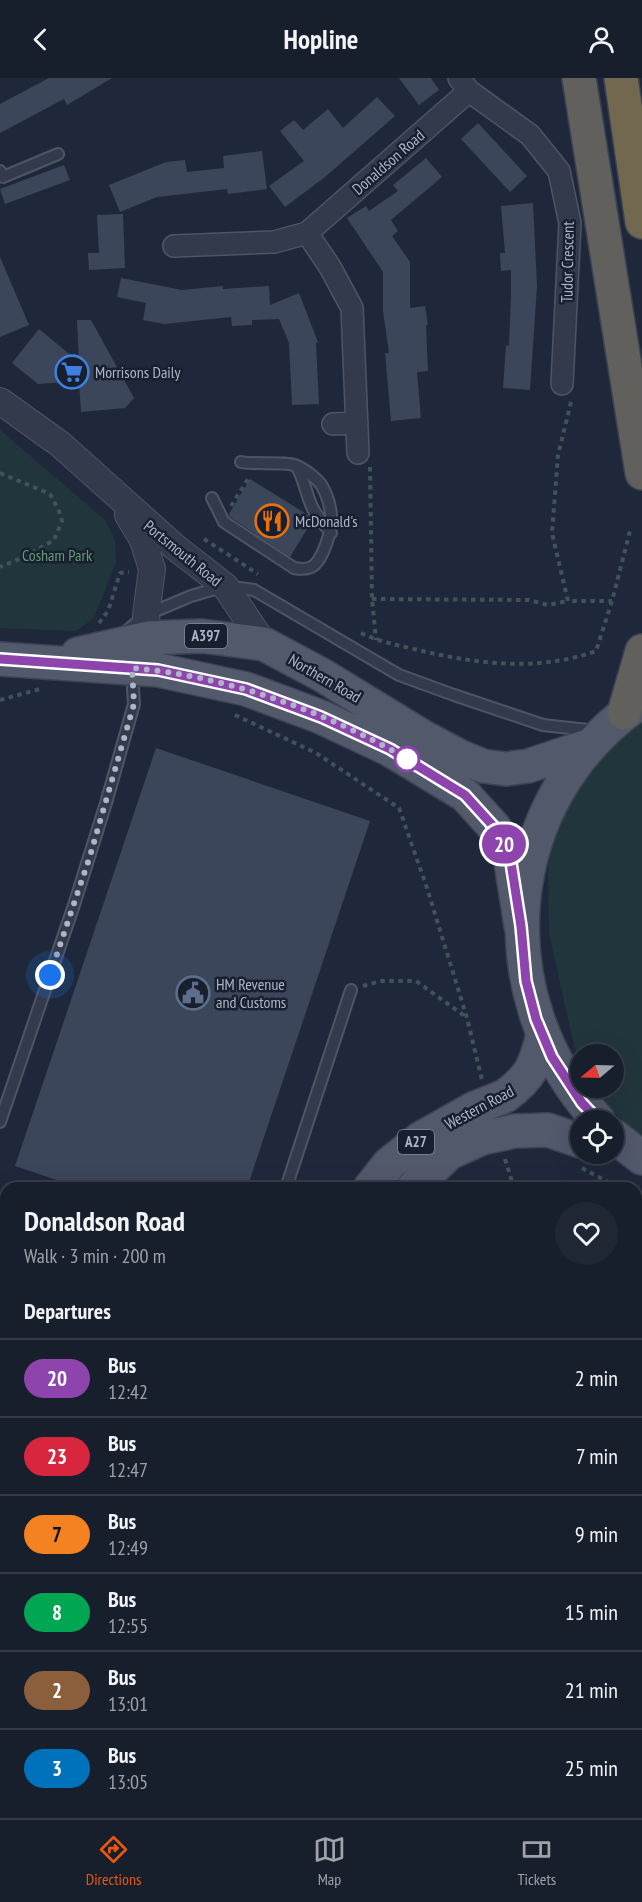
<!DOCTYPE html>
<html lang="en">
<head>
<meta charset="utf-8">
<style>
  :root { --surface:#171e2c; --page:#202734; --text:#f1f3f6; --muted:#9ea2a9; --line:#363c48; --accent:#ea580c }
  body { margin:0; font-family:"PT Sans Narrow",sans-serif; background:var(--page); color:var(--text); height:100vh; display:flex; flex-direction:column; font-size:22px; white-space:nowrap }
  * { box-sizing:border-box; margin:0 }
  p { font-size:20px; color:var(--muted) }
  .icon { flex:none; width:33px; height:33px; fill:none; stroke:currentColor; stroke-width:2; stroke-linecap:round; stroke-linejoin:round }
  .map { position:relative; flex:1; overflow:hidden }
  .details { position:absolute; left:0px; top:1104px; width:642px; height:636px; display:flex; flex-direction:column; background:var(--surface); border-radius:18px 18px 0 0; box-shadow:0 6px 24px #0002,0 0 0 2px var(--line) }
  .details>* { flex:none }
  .badge { padding:0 12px; border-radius:20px; font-size:21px; line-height:39px }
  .needle { width:39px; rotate:251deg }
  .controls { position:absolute; left:570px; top:966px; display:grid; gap:12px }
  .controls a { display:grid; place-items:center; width:54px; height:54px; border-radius:50%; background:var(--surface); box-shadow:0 6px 24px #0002,0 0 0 2px var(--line); font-size:30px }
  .you { position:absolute; width:30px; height:30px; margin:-15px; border:4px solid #fff; border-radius:50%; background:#1a73e8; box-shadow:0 0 0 9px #1a73e833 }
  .map>.badge { position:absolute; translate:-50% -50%; box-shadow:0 0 0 3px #fff }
  h2 { padding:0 24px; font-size:22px; line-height:54px }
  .round { display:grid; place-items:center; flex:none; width:63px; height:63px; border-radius:32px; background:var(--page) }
  .overview { display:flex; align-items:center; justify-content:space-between; height:102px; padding:0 24px }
  h1 { font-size:28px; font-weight:600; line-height:45px }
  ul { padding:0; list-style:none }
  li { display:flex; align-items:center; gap:18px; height:78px; padding:0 24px; border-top:2px solid var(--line) }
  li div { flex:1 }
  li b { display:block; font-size:22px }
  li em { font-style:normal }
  li .badge { min-width:66px; font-weight:700; text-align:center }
  header { display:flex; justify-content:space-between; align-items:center; height:78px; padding:0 24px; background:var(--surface); font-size:27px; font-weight:600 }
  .menu { display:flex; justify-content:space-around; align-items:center; height:84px; border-top:2px solid var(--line); background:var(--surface); font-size:16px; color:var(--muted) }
  .menu a { display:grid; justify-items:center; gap:3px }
  .menu .active { color:var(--accent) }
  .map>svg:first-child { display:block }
</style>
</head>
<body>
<header><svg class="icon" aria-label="back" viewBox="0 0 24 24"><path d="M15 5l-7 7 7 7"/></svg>Hopline<svg class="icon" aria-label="person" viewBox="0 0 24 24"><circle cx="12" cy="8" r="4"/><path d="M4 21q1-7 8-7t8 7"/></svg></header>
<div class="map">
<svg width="642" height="1740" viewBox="0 0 642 1740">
  <rect width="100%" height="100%" fill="#1f283b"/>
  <!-- green -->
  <path fill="#21363c" d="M0,352L105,442L115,462L116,484L94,540L76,553L0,550Z
    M642,640V1057C623,1044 607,1029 595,1010H614V976H580V983L574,968L549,855L548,791L552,765L570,712L621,654Z
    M642,1166V1671L636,1649V1168Z
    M0,1181L6,1183V1679L0,1686Z"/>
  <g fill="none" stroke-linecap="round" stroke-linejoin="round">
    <!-- stream -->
    <path stroke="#2f3f62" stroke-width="6" d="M636,1670L642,1695"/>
  </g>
  <!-- building -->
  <path fill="#3b465b" d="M49,0H112L67,27L64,21L0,55V26Z
    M399,0H431L439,12L419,27Z
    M377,19L395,38L325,99L285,129L269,108L304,83L280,53L294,42L303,52L328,31L343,50Z
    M478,45L527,98L510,114L461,61Z
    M262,73L267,111L228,116L227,111L157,119L120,134L109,107L166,84L185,82L187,94L224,90L223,78Z
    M426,80L442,99L391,142L398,153L392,158L410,184V230L425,228L428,247H426L428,293L417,294L421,340L391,343L385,275H389L383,233V194L347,140L366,128L369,133L398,113L393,107Z
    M64,87L70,102L5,126L0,111Z
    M533,125L537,208L530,312L503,310L506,267L509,268L511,217V192L501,193L500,175H505L501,128Z
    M123,136L125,190L89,192L88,175H99L97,137Z
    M0,179L29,247L0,259Z
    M121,200L182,212L223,208V211L269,208L270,227L299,215L318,264L316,265L319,326L292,327L289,265L279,241L252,242V247L232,248L231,239L164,246L143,242L146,225L117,219Z
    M77,242H91L134,320L125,330L81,334L79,303L38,306L12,285L39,251L79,284Z
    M250,401L308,437L312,443L290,479L230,439L229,436Z
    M156,670L370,743L247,1110H80L15,1088Z"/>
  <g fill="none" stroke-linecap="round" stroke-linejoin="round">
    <defs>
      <path id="service" d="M0,93L3,99L58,76
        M297,389C305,403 306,417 313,431C318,440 325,447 331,455
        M212,420L224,444L294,490C310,493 316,489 323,474C333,451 335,432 322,408C318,401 304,391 297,388C287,383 255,387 241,384
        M123,556L146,537L191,518L225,508L254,512L399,597L454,617L543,647L597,653
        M0,1044L74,827L106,725L134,626L132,595
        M286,1110L351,912
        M0,1123L6,1126
        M499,1734L503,1740"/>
      <path id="minor" d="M459,0L469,13L530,57L559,93L570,145L562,306
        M307,155L330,189L352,230L358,375
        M174,168L274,164L307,155L469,13
        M333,346L357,345"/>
      <path id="tertiary" d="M0,323L60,366L176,470L225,508L264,566
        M128,437L143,462L152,491L146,537L148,560L153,576"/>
      <path id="primary" d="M78,576L148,560L202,558L264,566L322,597L425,660L459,678L483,688L506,691L528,688L591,667
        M0,581L158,592L246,611L321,639L389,671L465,717L494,749L509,772L521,848
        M505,1018C531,999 535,988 543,957
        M598,1042C484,918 499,719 642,623
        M515,1053L548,1052L580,1063
        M614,1058L642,1080
        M370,1110L389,1086L420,1061L473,1031
        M413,1110L449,1075L482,1060
        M24,1740L29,1734
        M140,1740L145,1734"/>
      <path id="trunk" d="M579,0L642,395
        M624,635L642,573"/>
      <path id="motorway" d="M621,0L642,144"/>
    </defs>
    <!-- service casing -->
    <use href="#service" stroke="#4d5565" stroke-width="14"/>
    <!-- minor casing -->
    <use href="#minor" stroke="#4d5565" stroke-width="24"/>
    <!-- tertiary casing -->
    <use href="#tertiary" stroke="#4d5565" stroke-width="28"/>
    <!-- primary casing -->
    <use href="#primary" stroke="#3c4454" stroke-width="36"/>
    <!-- trunk casing -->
    <use href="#trunk" stroke="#3a4252" stroke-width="36"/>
    <!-- motorway casing -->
    <use href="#motorway" stroke="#3a4252" stroke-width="36"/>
    <!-- path -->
    <path stroke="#3f5359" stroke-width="4" stroke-dasharray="4.5 4.5" stroke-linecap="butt" d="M571,324L558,377L552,455L568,523H612
      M370,389L372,521L376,562
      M0,395L50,416L59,433L62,443L54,462L24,479L0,489
      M231,428L248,401
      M204,461L258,496
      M372,521L529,522L548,527L568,523
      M99,545L108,533L120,495L129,494
      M361,555C379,564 398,567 418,572C477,586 538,594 596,573L612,523L630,453
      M0,622L40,611
      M235,637L316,675L399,730L427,810L467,940L482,1002
      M363,908L381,903H416L466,939
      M505,1081L514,1110
      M582,1090L619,1110
      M636,1120L642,1123
      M636,1152L642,1150
      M600,1734L601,1740
      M175,1740L180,1734
      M424,1740L432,1734
      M523,1740L550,1734"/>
    <!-- service -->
    <use href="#service" stroke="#333a4b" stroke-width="10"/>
    <!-- minor -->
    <use href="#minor" stroke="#333a4b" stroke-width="21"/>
    <!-- tertiary -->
    <use href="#tertiary" stroke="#333a4b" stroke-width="26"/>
    <!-- primary -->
    <use href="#primary" stroke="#51596b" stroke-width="33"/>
    <!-- trunk -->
    <use href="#trunk" stroke="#62605d" stroke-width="33"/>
    <!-- motorway -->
    <use href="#motorway" stroke="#72684f" stroke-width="33"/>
    <defs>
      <path id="primary-bridge" d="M473,1031L505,1018
        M482,1060L515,1053"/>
    </defs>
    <!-- primary-bridge casing -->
    <use href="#primary-bridge" stroke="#3c4454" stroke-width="36" stroke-linecap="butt"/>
    <!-- primary-bridge -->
    <use href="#primary-bridge" stroke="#51596b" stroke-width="33"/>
  </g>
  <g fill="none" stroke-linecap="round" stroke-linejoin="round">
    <defs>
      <path id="line" d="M0,581L158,592L246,611L321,639L390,671L465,717L494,749L509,772L521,848L526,903L536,941L552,979L582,1025L598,1042"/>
    </defs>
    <!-- line casing -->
    <use href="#line" stroke="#fff" stroke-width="14"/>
    <!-- line -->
    <use href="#line" stroke="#8e44ad" stroke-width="9"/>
    <!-- walk -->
    <path stroke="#adb5c7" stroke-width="6" stroke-dasharray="0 10.8" d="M50,897L90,778L134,626L132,590C223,597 328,634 407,681"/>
  </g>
  <!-- icons -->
  <defs>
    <symbol id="supermarket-ring" viewBox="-11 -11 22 22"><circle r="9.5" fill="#18202f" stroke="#3f7fe0" stroke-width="1.5"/><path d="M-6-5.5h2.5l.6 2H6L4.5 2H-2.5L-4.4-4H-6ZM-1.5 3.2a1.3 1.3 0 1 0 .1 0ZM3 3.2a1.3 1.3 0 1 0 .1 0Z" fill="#3f7fe0"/></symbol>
    <symbol id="restaurant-ring" viewBox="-11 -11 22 22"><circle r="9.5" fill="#18202f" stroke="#e8710a" stroke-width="1.5"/><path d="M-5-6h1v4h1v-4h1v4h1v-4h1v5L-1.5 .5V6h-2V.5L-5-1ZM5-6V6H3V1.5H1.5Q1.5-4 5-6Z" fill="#e8710a"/></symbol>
    <symbol id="civic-ring" viewBox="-11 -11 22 22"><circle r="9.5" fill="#18202f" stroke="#5c6f8a" stroke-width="1.5"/><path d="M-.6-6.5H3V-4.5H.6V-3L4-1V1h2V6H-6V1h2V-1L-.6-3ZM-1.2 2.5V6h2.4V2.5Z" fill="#5c6f8a"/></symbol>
  </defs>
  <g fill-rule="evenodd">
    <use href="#supermarket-ring" x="53" y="275" width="38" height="38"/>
    <use href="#restaurant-ring" x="253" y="424" width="38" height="38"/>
    <use href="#civic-ring" x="174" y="896" width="38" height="38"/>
  </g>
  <!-- markers -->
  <circle fill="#fff" stroke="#8e44ad" stroke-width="3" cx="407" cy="681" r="12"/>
  <g text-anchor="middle" stroke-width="5" stroke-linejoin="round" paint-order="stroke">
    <!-- shield labels -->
    <g fill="#18202f" stroke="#808899" stroke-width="1.5">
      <rect x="185" y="546" width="42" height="24" rx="4.5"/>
      <rect x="398" y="1052" width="36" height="24" rx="4.5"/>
    </g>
    <g font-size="15" font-weight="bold" fill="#adb5c7">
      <text x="206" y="563">A397</text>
      <text x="416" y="1069">A27</text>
    </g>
    <!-- street labels -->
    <g font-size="16" fill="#adb5c7" stroke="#18202f">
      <text transform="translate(388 84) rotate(-41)" y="6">Donaldson Road</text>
      <text transform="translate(567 184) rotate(-89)" y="6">Tudor Crescent</text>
      <text transform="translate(183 475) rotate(39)" y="6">Portsmouth Road</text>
      <text transform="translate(325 600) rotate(30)" y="6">Northern Road</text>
      <text transform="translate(479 1029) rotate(-28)" y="6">Western Road</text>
    </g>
    <!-- poi labels -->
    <g font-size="16" fill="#adb5c7" stroke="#18202f" text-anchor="start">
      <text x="95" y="300">Morrisons Daily</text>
      <text x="295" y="449">McDonald's</text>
      <text x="216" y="912">HM Revenue<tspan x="216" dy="18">and Customs</tspan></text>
    </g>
    <!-- park labels -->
    <g font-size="16" fill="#639a75" stroke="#18202f">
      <text x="57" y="483">Cosham Park</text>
    </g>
  </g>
</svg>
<div class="controls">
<a><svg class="needle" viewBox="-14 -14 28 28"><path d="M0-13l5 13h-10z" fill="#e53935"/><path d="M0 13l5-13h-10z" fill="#9ea2a9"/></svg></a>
<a><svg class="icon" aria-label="locate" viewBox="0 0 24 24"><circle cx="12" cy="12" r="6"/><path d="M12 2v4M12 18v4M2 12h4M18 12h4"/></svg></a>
</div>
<div class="you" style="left:50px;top:897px"></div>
<b class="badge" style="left:504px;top:766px;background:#8e44ad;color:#fff">20</b>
<section class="details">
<div class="overview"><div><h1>Donaldson Road</h1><p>Walk · 3 min · 200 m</p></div><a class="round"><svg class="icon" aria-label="heart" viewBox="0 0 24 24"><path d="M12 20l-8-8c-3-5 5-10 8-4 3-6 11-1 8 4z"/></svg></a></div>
<h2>Departures</h2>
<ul>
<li><span class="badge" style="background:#8e44ad;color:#fff">20</span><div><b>Bus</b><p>12:42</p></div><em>2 min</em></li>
<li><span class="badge" style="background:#d7263d;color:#fff">23</span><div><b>Bus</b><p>12:47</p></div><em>7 min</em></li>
<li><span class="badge" style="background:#f58220;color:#111">7</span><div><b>Bus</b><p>12:49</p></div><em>9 min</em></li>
<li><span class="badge" style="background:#00a651;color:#fff">8</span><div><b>Bus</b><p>12:55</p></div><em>15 min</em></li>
<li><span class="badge" style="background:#8b5e3c;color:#fff">2</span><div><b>Bus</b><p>13:01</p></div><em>21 min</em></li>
<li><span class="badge" style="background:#0072bc;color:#fff">3</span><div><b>Bus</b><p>13:05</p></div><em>25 min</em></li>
</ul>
</section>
</div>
<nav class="menu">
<a class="active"><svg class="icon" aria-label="directions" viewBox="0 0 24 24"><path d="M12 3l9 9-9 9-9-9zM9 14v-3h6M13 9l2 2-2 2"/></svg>Directions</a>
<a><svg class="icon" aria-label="map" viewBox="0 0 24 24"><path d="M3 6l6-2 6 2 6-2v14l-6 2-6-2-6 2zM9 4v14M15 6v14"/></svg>Map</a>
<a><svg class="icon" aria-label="tickets" viewBox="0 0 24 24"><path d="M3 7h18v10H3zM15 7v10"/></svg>Tickets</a>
</nav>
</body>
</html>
